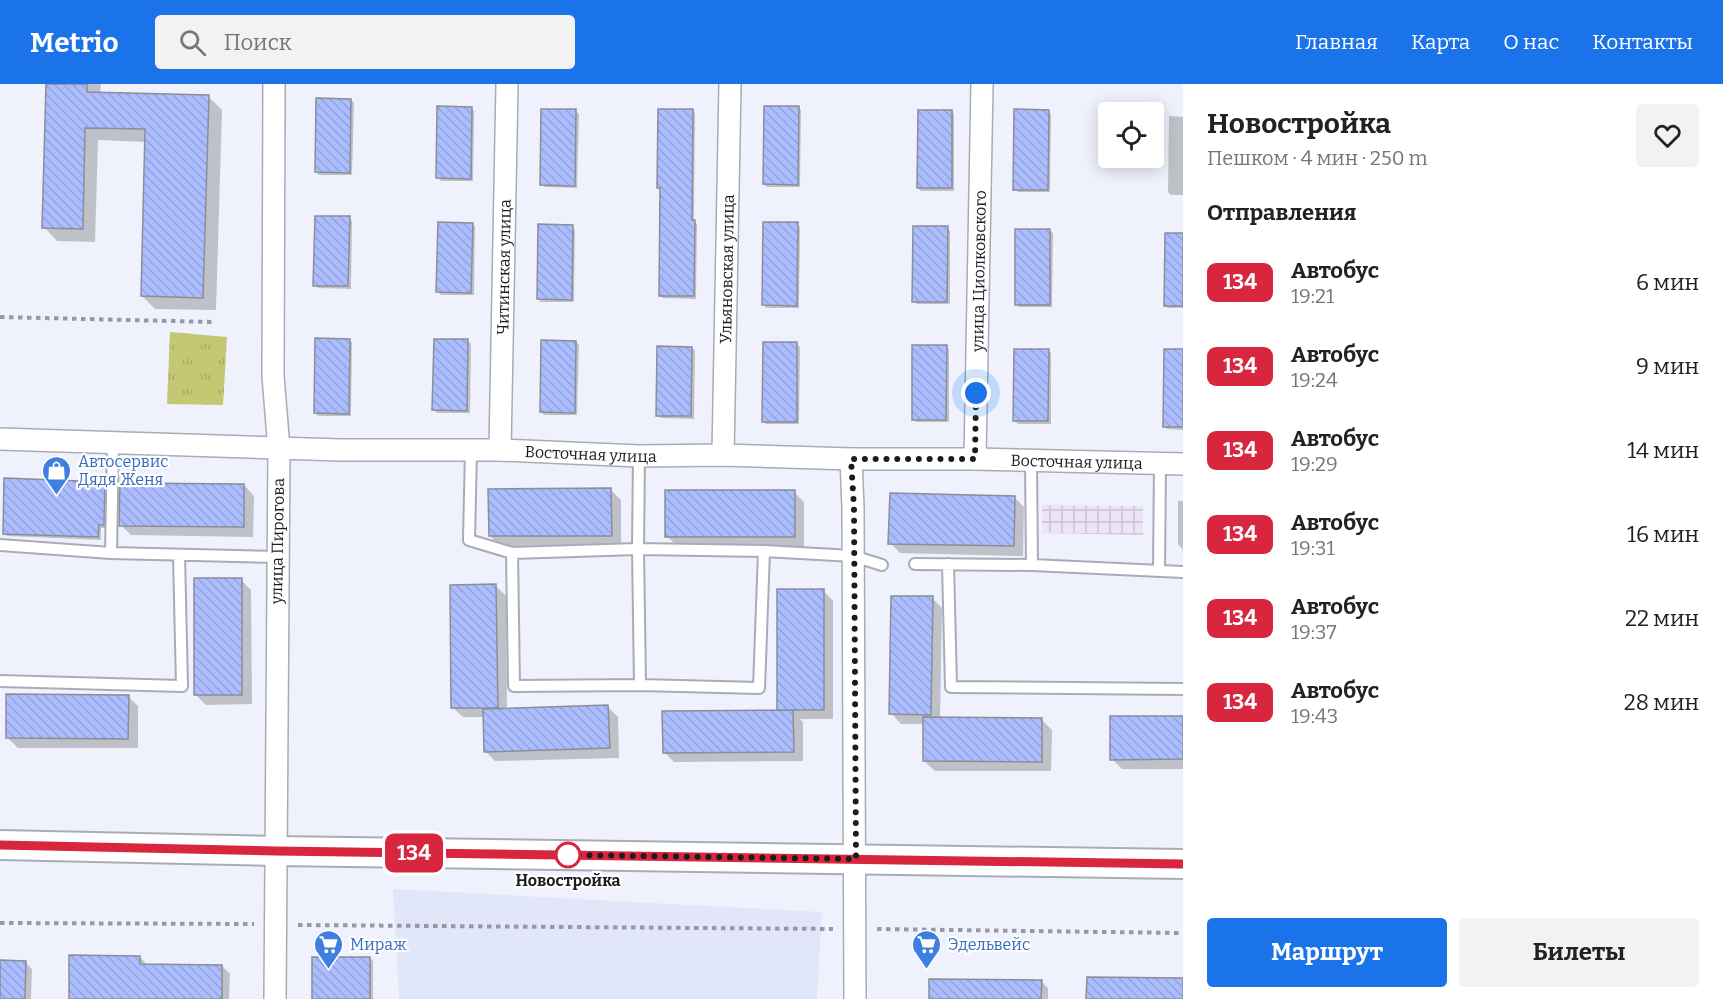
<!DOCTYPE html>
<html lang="ru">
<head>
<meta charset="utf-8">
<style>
  :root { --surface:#fff; --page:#f2f2f2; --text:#222; --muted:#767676; --accent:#1a73e8 }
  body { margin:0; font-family:Bitter,serif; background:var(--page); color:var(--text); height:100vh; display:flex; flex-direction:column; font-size:22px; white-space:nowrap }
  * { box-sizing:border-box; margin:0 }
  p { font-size:20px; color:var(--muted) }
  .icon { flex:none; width:33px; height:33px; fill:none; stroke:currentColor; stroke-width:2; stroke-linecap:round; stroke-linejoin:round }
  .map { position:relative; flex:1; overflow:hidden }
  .sheet { display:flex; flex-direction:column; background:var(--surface); width:540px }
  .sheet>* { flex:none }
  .badge { padding:0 12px; border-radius:9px; font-size:21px; line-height:39px }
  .controls { position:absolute; left:1098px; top:18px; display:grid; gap:12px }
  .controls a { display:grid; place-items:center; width:66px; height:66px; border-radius:6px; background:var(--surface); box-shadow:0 3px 15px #0003; font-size:30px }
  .you { position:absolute; width:30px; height:30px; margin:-15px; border:4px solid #fff; border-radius:50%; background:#1a73e8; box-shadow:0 0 0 9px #1a73e833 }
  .map>.badge { position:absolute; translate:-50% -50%; box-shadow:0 0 0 3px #fff }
  h2 { padding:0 24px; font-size:22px; line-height:54px }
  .round { display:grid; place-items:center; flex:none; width:63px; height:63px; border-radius:6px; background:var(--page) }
  .summary { display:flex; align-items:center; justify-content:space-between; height:102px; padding:0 24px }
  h1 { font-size:28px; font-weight:700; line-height:45px }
  .primary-button { display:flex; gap:12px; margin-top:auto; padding:12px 24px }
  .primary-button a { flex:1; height:69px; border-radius:6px; background:var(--accent); color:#fff; font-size:24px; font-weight:700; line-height:69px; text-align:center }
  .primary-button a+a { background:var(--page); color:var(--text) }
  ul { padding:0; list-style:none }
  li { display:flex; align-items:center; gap:18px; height:84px; padding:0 24px }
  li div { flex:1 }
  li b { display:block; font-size:22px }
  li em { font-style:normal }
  li .badge { min-width:66px; font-weight:700; text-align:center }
  header { display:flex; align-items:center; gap:36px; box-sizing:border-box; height:84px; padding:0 30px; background:var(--accent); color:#fff }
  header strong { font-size:28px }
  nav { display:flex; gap:33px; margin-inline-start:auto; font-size:21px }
  .search { width:420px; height:54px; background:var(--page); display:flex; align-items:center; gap:15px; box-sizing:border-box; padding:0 21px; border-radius:6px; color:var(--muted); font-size:22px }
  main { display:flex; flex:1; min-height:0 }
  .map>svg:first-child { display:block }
</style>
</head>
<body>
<header>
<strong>Metrio</strong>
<div class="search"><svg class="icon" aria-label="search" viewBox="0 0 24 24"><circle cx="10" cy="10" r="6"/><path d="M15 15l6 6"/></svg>Поиск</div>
<nav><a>Главная</a><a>Карта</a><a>О нас</a><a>Контакты</a></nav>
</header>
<main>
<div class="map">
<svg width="1183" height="915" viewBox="0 0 1183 915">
  <defs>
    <pattern id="industrial-grid" width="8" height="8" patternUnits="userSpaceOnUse" patternTransform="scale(1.5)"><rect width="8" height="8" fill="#ece4f9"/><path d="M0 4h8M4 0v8" fill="none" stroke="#cac3d5"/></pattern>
    <pattern id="grass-tufts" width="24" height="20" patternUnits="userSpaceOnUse" patternTransform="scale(1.5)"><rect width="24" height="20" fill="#c4c873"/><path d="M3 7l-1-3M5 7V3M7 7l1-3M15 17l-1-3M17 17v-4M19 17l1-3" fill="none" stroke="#a8ab63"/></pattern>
    <pattern id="building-back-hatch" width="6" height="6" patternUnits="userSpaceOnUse" patternTransform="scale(1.5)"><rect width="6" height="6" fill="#acbdff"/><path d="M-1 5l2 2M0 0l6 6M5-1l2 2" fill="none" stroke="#93a2da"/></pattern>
  </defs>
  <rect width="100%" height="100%" fill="#eff2fc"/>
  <!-- industrial -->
  <path fill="url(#industrial-grid)" d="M1042,421L1143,422V451L1042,449Z"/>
  <!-- built -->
  <path fill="#e1e6f8" d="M393,805L822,828L817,915H399Z"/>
  <!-- grass -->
  <path fill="url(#grass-tufts)" d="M170,248L227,253L223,321L167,320Z"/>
  <!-- shadow -->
  <path fill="#0003" d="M48,0H101L100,10L208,12L222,26L216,226L155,225L142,212L146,58L98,56L95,158L57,157L44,143Z
    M351,16L354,19L352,91H319L316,88Z
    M471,24L474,27L473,97H441L438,94Z
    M798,24L801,26L800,103H767L764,100Z
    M692,26L695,29L694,137L697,140L696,215L663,214L661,212L662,107L659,104Z
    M576,27L579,30L577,104L545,103L542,100Z
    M952,27L954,30V107H921L918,104Z
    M1048,27L1051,30L1050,108H1018L1015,105Z
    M1169,32L1183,33V111H1171L1168,108Z
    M349,134L352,137L351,205L318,204L315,201Z
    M472,140L475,143L474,211H441L438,208Z
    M797,140L800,143L799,224H766L764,221Z
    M572,143L575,146L574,218H541L538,215Z
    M947,144L950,147V220H917L914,217Z
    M1050,146L1053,149L1052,223H1019L1016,220Z
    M1167,150H1183V224H1168L1165,221Z
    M350,256L352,259L351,332H318L315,329Z
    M468,257L471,260L470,329H437L434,326Z
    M576,258L579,261L577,331H544L541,328Z
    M797,260L800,263L799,340H766L763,337Z
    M946,262L949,265V338H916L913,335Z
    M692,264L695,267L694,335L661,334L658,331Z
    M1165,266H1183V346L1167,345L1164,342Z
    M1048,267L1051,269V340H1018L1015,337Z
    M104,400L107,403L106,444H101V456L7,452L4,450Z
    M244,401L254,412L253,453L131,451L121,441Z
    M611,406L621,416V461L500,462L490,452Z
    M794,408L804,418V463L677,462L667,452Z
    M1014,413L1024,423L1023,472L900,469L890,459Z
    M1178,417H1183V466L1178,460Z
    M241,496L251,506L252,620L206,621L196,611Z
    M496,502L506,512L507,626L608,623L618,633L619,674L495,677L485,667L484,633H463L452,623Z
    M823,506L833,517V635H800L803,638V677L674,678L664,668L781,628L778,625Z
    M932,514L942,524L940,635H1041L1052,646L1051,687H935L924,677L925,640H901L891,629Z
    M128,612L138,622V664H18L8,654Z
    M1111,633H1183V685H1122L1112,675Z
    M140,873L148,882H222L230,890L229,915H70Z
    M370,874L373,877V915H313Z
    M0,878H25L32,885L31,915H0Z
    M1041,897L1048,904V915H930Z"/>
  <!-- building -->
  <path fill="url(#building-back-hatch)" stroke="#8b8d97" stroke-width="1.5" d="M46,0H87V8L209,11L203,214L141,212L145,45L85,44L83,145L42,144Z
    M316,14L351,15L350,89L315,88Z
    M437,22L472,23L471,95L436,94Z
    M764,22H799L798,101L763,100Z
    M541,25H576L575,102L540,101Z
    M658,25H693L692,136H695L694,212H659L660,104H657Z
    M1014,25L1049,26L1048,106H1013Z
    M918,26H952V104H917Z
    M315,132H350L348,202H313Z
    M438,138L473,139L471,209L436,208Z
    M763,138H798L797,222L762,221Z
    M538,140L573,141L572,216L537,215Z
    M913,142H948L947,218H912Z
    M1015,145H1050V221H1015Z
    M1165,149H1183V222H1164Z
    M315,254L350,255L349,330L314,329Z
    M434,255H468L467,327L432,326Z
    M541,256L576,257L575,329L540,328Z
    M763,258H797V338H762Z
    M912,261H947L946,336H912Z
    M657,262L692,263L691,332H656Z
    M1014,265H1049L1048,337H1013Z
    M1164,265H1183V343H1163Z
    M4,394L105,398L104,441H99L98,453L3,450Z
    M120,399L244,400V443L119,442Z
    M611,404L612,452H489L488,405Z
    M665,406H795V453H665Z
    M890,409L1015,412L1014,462L888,460Z
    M194,494H242V611H194Z
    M496,500L498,624H451L450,501Z
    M777,505H824V626H777Z
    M891,512H933L931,631L889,630Z
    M6,610L129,611L128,655L6,654Z
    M608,621L610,664L484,668L483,625Z
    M793,626L794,668L663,669L662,627Z
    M1110,632H1183V675L1110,676Z
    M923,633L1042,634V678L923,677Z
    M69,871L140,872V880L222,881V915H69Z
    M312,873H370V915H312Z
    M0,876L26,877L25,915H0Z
    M1087,893L1183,894V915H1086Z
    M929,895L1042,896L1041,915H929Z"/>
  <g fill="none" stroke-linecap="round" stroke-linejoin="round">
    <defs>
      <path id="service" d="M471,366L469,456L512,469
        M639,372L638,465L640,601
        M1031,377L1032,481
        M0,461L111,469L277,473
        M638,465L764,467L759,604L640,601L514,602L512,469Z
        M764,467L853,472L882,481
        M111,469L113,359
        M915,480L1032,481L1183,488
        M948,480L951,603L1183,605
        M1159,487L1160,380
        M0,597L182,602L179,471"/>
      <g id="minor">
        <path d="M274,0L273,292L279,365L275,915"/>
        <path id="s1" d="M0,355L340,366H500L639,372L723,371L851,375H975L1183,380"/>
        <path id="s2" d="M500,366L507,0"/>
        <path id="s3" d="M723,371L730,0"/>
        <path d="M851,375L853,424L855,915"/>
        <path id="s4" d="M975,375L982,0"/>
      </g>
      <path id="secondary" d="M0,761L276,767L1183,780"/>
    </defs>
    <!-- service casing -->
    <use href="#service" stroke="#a9acb6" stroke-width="14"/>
    <!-- minor casing -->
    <use href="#minor" stroke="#a9acb6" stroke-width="24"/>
    <!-- secondary casing -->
    <use href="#secondary" stroke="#a9acb6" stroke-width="32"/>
    <!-- path -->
    <path stroke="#9799a1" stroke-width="4" stroke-dasharray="4.5 4.5" stroke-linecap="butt" d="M0,233L213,238
      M0,839L254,840
      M298,841L833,845
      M877,845L1183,849"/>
    <!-- service -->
    <use href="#service" stroke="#fff" stroke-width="10"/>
    <!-- minor -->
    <use href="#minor" stroke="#fff" stroke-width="21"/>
    <!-- secondary -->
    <use href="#secondary" stroke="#fff" stroke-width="28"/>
  </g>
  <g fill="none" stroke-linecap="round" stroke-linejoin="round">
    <defs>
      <path id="line" d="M0,761L276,767L1183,780"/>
    </defs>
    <!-- line casing -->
    <use href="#line" stroke="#fff" stroke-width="14"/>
    <!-- line -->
    <use href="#line" stroke="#d7263d" stroke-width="9"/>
    <!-- walk -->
    <path stroke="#1b1c20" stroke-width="6" stroke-dasharray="0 10.8" d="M568,771L856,775L854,424L851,375H975L976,309"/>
  </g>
  <!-- icons -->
  <defs>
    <symbol id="shop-pin" viewBox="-11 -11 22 30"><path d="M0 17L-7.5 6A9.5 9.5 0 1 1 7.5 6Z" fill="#3f7fe0" stroke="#fff"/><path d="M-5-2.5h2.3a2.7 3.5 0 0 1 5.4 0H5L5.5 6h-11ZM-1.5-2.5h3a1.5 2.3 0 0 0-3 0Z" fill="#fff"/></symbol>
    <symbol id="supermarket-pin" viewBox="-11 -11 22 30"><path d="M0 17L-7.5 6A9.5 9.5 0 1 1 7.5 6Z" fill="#3f7fe0" stroke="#fff"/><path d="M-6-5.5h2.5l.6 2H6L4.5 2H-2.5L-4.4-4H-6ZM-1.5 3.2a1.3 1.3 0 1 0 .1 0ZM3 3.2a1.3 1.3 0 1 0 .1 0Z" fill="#fff"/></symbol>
  </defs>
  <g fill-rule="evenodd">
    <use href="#shop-pin" x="40" y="370" width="33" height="45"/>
    <use href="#supermarket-pin" x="312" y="844" width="33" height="45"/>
    <use href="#supermarket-pin" x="910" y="844" width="33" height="45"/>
  </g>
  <!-- markers -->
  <circle fill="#fff" stroke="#d7263d" stroke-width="3" cx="568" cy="771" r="12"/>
  <g text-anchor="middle" stroke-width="4.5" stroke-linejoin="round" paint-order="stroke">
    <!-- street labels -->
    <g font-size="16" fill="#1b1c20" stroke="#fff">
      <text dy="6" stroke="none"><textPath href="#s2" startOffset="183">Читинская улица</textPath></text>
      <text dy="6" stroke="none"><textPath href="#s3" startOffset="186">Ульяновская улица</textPath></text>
      <text dy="6" stroke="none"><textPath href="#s4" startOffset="188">улица Циолковского</textPath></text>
      <text dy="6" stroke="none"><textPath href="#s1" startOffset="591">Восточная улица</textPath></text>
      <text dy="6" stroke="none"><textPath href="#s1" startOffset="1077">Восточная улица</textPath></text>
      <text transform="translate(277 457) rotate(-89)" y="6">улица Пирогова</text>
    </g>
    <!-- shop labels -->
    <g font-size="16" fill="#366cbe" stroke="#fff" text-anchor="start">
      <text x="78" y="383">Автосервис<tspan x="78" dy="18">Дядя Женя</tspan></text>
      <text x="350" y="866">Мираж</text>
      <text x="948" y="866">Эдельвейс</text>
    </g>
    <!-- stop labels -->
    <g font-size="16" font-weight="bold" fill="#1b1c20" stroke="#fff">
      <text x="568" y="802">Новостройка</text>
    </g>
  </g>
</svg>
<div class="controls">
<a><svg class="icon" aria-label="locate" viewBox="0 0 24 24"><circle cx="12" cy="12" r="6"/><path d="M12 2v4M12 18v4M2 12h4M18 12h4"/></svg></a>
</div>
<div class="you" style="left:976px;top:309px"></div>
<b class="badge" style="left:414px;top:769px;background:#d7263d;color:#fff">134</b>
</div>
<section class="sheet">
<div class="summary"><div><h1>Новостройка</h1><p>Пешком · 4 мин · 250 m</p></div><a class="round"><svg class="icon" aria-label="heart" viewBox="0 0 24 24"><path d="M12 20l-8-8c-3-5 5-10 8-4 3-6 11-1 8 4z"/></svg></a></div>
<h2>Отправления</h2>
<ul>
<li><span class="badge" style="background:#d7263d;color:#fff">134</span><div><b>Автобус</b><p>19:21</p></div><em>6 мин</em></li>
<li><span class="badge" style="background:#d7263d;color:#fff">134</span><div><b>Автобус</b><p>19:24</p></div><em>9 мин</em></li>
<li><span class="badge" style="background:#d7263d;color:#fff">134</span><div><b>Автобус</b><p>19:29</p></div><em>14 мин</em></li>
<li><span class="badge" style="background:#d7263d;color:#fff">134</span><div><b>Автобус</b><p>19:31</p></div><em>16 мин</em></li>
<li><span class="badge" style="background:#d7263d;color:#fff">134</span><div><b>Автобус</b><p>19:37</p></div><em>22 мин</em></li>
<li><span class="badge" style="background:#d7263d;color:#fff">134</span><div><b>Автобус</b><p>19:43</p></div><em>28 мин</em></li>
</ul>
<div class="primary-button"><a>Маршрут</a><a>Билеты</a></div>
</section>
</main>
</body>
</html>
